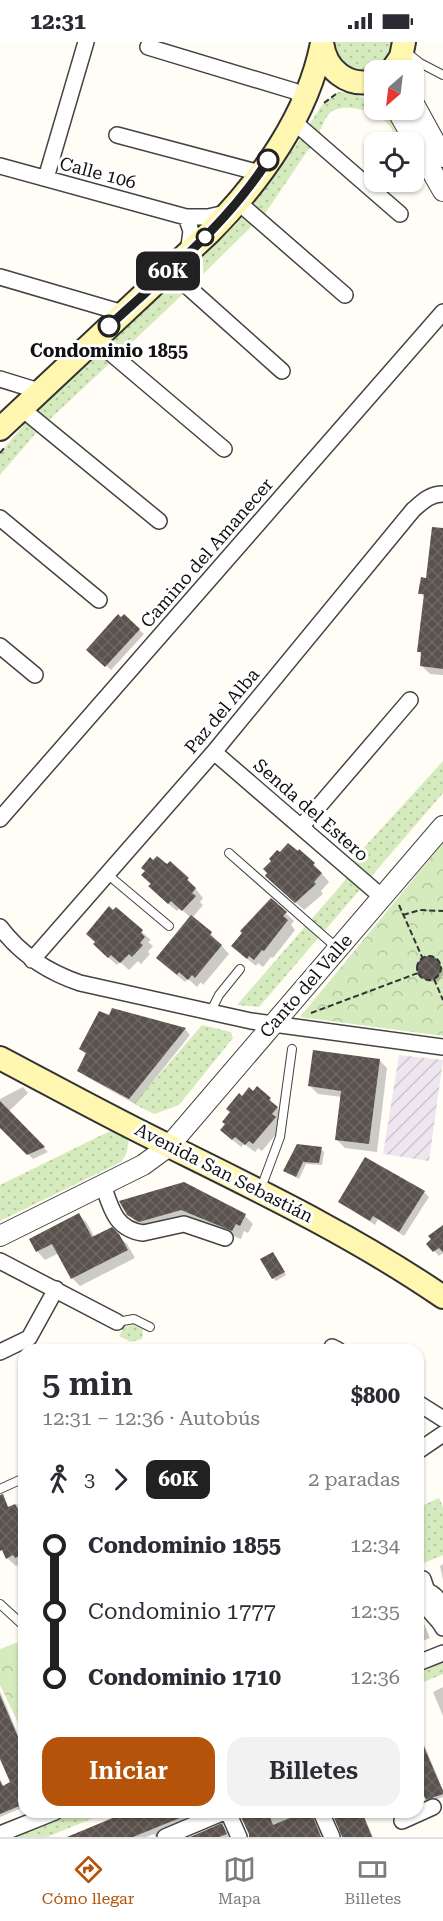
<!DOCTYPE html>
<html lang="es">
<head>
<meta charset="utf-8">
<style>
  :root { --surface:#fff; --page:#f2f2f3; --text:#2b2b33; --muted:#7c7c81; --line:#e1e1e2; --accent:#b45309 }
  body { margin:0; font-family:"Roboto Serif",serif; background:var(--page); color:var(--text); height:100vh; display:flex; flex-direction:column; font-size:22px; white-space:nowrap }
  * { box-sizing:border-box; margin:0 }
  p { font-size:20px; color:var(--muted) }
  .icon { flex:none; width:33px; height:33px; fill:none; stroke:currentColor; stroke-width:2; stroke-linecap:round; stroke-linejoin:round }
  .map { position:relative; flex:1; overflow:hidden }
  .sheet { position:absolute; left:18px; top:1302px; width:406px; height:474px; display:flex; flex-direction:column; background:var(--surface); border-radius:18px; box-shadow:0 2px 4px #0004 }
  .sheet>* { flex:none }
  .badge { padding:0 12px; border-radius:9px; font-size:21px; line-height:39px }
  .needle { width:39px; rotate:208deg }
  .fabs { position:absolute; left:364px; top:18px; display:grid; gap:12px }
  .fabs a { display:grid; place-items:center; width:60px; height:60px; border-radius:12px; background:var(--surface); box-shadow:0 2px 4px #0004; font-size:30px }
  .map>.badge { position:absolute; translate:-50% -50%; box-shadow:0 0 0 3px #fff }
  .legs { display:flex; align-items:center; gap:9px; height:66px; padding:0 24px; font-size:20px }
  .legs p { margin-inline-start:auto }
  .head { display:flex; align-items:center; justify-content:space-between; height:102px; padding:0 24px }
  h1 { font-size:33px; font-weight:600; line-height:45px }
  .action { display:flex; gap:12px; margin-top:auto; padding:12px 24px }
  .action a { flex:1; height:69px; border-radius:18px; background:var(--accent); color:#fff; font-size:24px; font-weight:600; line-height:69px; text-align:center }
  .action a+a { background:var(--page); color:var(--text) }
  ul { padding:0 24px; list-style:none }
  li { display:flex; align-items:center; gap:21px; height:66px; font-size:22px }
  li i { display:grid; place-items:center; width:9px; height:100%; margin:0 8px; background:currentColor }
  li i::after { content:''; width:15px; height:15px; margin:-8px; border:4px solid; border-radius:50%; background:var(--surface) }
  li p { margin-inline-start:auto }
  li:first-child i { background:linear-gradient(#0000 50%,currentColor 0) }
  li:last-child i { background:linear-gradient(currentColor 50%,#0000 0) }
  .status { display:flex; justify-content:space-between; align-items:center; height:42px; padding:0 30px; background:var(--surface); direction:ltr }
  .status svg { height:16px; fill:currentColor }
  .tabs { display:flex; justify-content:space-around; align-items:center; height:84px; border-top:2px solid var(--line); background:var(--surface); font-size:16px; color:var(--muted) }
  .tabs a { display:grid; justify-items:center; gap:3px }
  .tabs .active { color:var(--accent) }
  .map>svg:first-child { display:block }
</style>
</head>
<body>
<div class="status"><b>12:31</b><svg viewBox="0 0 49 12"><path d="M0 12V9h3v3zM5 12V6h3v6zM10 12V3h3v9zM15 12V0h3v12zM26 1h20v11H26zM47 4h2v5h-2z"/></svg></div>
<div class="map">
<svg width="443" height="1795" viewBox="0 0 443 1795">
  <defs>
    <pattern id="industrial-furrows" width="10" height="10" patternUnits="userSpaceOnUse" patternTransform="scale(1.5)"><rect width="10" height="10" fill="#eee6ef"/><path d="M-1 1l2-2M0 10L10 0M9 11l2-2" fill="none" stroke="#cbc4cc"/></pattern>
    <pattern id="grass-dots" width="8" height="8" patternUnits="userSpaceOnUse" patternTransform="scale(1.5)"><rect width="8" height="8" fill="#d5ebbd"/><path d="M2 2h.1M6 6h.1" fill="none" stroke="#b6c8a1" stroke-width="1.8" stroke-linecap="round"/></pattern>
    <pattern id="park-crowns" width="20" height="18" patternUnits="userSpaceOnUse" patternTransform="scale(1.5)"><rect width="20" height="18" fill="#d5ebbd"/><path d="M2 6a3 3 0 1 1 6 0M12 15a3 3 0 1 1 6 0" fill="none" stroke="#b6c8a1"/></pattern>
    <pattern id="building-cross-hatch" width="8" height="8" patternUnits="userSpaceOnUse" patternTransform="scale(1.5)"><rect width="8" height="8" fill="#5a524d"/><path d="M0 0l8 8M0 8l8-8" fill="none" stroke="#6d6662"/></pattern>
  </defs>
  <rect width="100%" height="100%" fill="#fffdf5"/>
  <!-- industrial -->
  <path fill="url(#industrial-furrows)" d="M399,1013L443,1018L429,1119L383,1112Z"/>
  <!-- grass -->
  <path fill="url(#grass-dots)" d="M332,0H395C393,26 376,29 355,31L338,19Z
    M338,50L353,51L375,61V68H384L388,70L406,100H399C395,94 392,85 386,80C376,69 340,59 329,72C325,76 322,84 320,89L321,92L312,106L308,108L260,179L253,183L196,239L195,243L186,253L183,252L124,308L114,321H110L50,377V380L39,391H36L0,433V411L28,378L113,295L236,182L285,120L322,63Z
    M443,719V751L259,965L237,963L348,835L351,820Z
    M202,983L231,990L233,996L179,1063L154,1072L134,1062Z
    M114,1087L126,1092C130,1103 128,1111 121,1120L0,1179V1143Z
    M133,1283L143,1287L142,1297L131,1300L119,1294L124,1285Z
    M439,1456L443,1465V1513L419,1523V1465Z
    M443,1618V1632L419,1642V1628Z
    M70,1770H108L47,1795H9Z"/>
  <!-- park -->
  <path fill="url(#park-crowns)" d="M443,801V994L300,975Z
    M24,1598V1693L0,1643V1607Z"/>
  <!-- shadow -->
  <path fill="#0003" d="M443,488V633L430,632L421,623L422,613L419,609L425,556L420,551L427,537Z
    M124,574L144,592L111,628L88,607Z
    M314,822L329,840L321,849L323,852L304,868L275,842Z
    M188,837L203,856L200,860L203,863L192,876L211,892L229,912L203,943L201,940L197,945L188,937L185,940L166,924L191,876L180,866L177,869L158,853Z
    M272,858L294,879L291,883L295,888L273,916L271,915L263,925L258,921L256,924L241,912Z
    M116,867L151,898L148,900L153,904L148,910L150,912L141,922L138,919L129,928L120,920L117,923L103,911L114,870Z
    M430,915L443,926V933L438,939L428,940L420,932L418,922L423,917Z
    M109,975L185,987L190,993L135,1062L85,1034L79,1028L87,1013L81,1007Z
    M379,1018L387,1026L377,1110L345,1106L337,1098L342,1055L318,1052L310,1044Z
    M23,1045L28,1051L8,1070L48,1110L33,1117L0,1084V1057Z
    M242,1056L270,1057L285,1075L283,1084L262,1109L258,1106L255,1110L244,1102L241,1105L230,1096Z
    M321,1107L324,1110L322,1123L306,1122L299,1137L284,1128Z
    M424,1150L429,1155L404,1194L378,1177L375,1183L340,1160Z
    M121,1160L245,1174L253,1182L248,1191L244,1189L241,1197L191,1176L148,1187L137,1181L128,1172Z
    M79,1173L87,1181L95,1196L111,1187L127,1202L135,1216L80,1244L72,1236L59,1211L45,1218L37,1209Z
    M443,1184V1211L439,1214L428,1202Z
    M275,1214L286,1233L276,1239L273,1236Z
    M24,1459V1524L22,1521L16,1524L7,1516L0,1499V1467L7,1464L9,1466Z
    M443,1522V1538L440,1524Z
    M418,1567L430,1596L418,1601Z
    M443,1645V1674L433,1650Z
    M0,1649L24,1707V1765L0,1775V1746L12,1741L0,1713Z
    M418,1688L443,1748V1755L432,1759L428,1754L418,1757Z
    M129,1770H182L186,1779L159,1795H156L154,1792L146,1795H67Z
    M240,1770H315L313,1773L323,1795H250Z
    M333,1770H362L373,1795H343Z
    M390,1770H407L394,1776Z
    M222,1783L229,1795H194Z"/>
  <!-- building -->
  <path fill="url(#building-cross-hatch)" d="M432,485L443,486V627L420,624L421,610H417L424,552H418L421,535L426,536Z
    M118,572L121,575L124,572L140,587L105,625L86,608Z
    M288,801L298,809L299,807L315,821L313,823L322,831L314,840L316,842L295,861L265,834L267,831L263,827L271,819L269,817L277,808L280,810Z
    M157,814L167,822L170,819L189,836L187,838L196,846L192,851L196,854L182,869L171,859L168,862L148,844L151,842L141,833L145,829L141,826L150,815L153,818Z
    M271,856L287,870L283,874L288,878L264,909L262,908L254,918L249,914L247,917L231,904L242,891L240,889Z
    M109,864L113,868L116,865L143,888L141,891L145,895L140,901L143,903L132,915L129,912L120,921L111,913L108,916L93,902L95,900L86,892Z
    M191,873L212,890L210,893L222,903L195,936L192,933L188,938L179,930L177,933L156,916Z
    M417 926a12 12 0 1 1 24 0a12 12 0 1 1-24 0Z
    M112,966L186,986L129,1057L77,1029L86,1011L79,1007L99,969L109,973Z
    M313,1008L380,1017L369,1102L335,1098L341,1049L308,1044Z
    M257,1044L271,1056L269,1058L278,1065L272,1072L276,1075L253,1102L249,1099L245,1103L235,1095L232,1098L220,1088L225,1082L222,1080L230,1070L226,1067L239,1051L242,1054L249,1045L253,1049Z
    M0,1059L45,1105L27,1113L0,1086Z
    M297,1102L322,1105L319,1121L303,1120L296,1135L283,1129Z
    M365,1115L425,1149L399,1190L373,1174L370,1179L338,1160Z
    M184,1140L246,1172L240,1184L236,1182L232,1189L181,1168L139,1180L127,1173L119,1159Z
    M79,1171L92,1195L112,1185L119,1192L128,1208L71,1237L52,1202L36,1210L29,1197Z
    M443,1183V1210L439,1206L433,1210L426,1202L431,1197L428,1194Z
    M273,1210L285,1230L272,1237L260,1217Z
    M3,1452L8,1465L15,1462L19,1469L24,1466V1512L15,1516L13,1513L6,1517L2,1508L0,1509V1453Z
    M0,1653L24,1709V1762L0,1772V1738L3,1744L10,1740L0,1717Z
    M418,1691L443,1749V1752L426,1758L420,1745L423,1744L418,1733Z
    M127,1770L192,1771L133,1795H67Z
    M247,1770H268L273,1783L304,1770H311L321,1795H249V1792L240,1773Z
    M342,1770H362L372,1795H342L333,1773Z
    M222,1781L227,1792L219,1795H190Z"/>
  <g fill="none" stroke-linecap="round" stroke-linejoin="round">
    <defs>
      <path id="service" d="M406,10L420,21L443,33
        M229,811L337,906
        M107,832L169,884
        M210,971L219,953L240,927
        M261,1146L280,1095L292,1007
        M117,1280L134,1277L150,1285
        M0,1447L24,1436
        M0,1562L24,1584"/>
      <path id="minor" d="M148,5L294,49L306,57
        M293,79L400,172
        M117,93L260,131
        M0,124L186,175H208L230,170
        M46,136L86,0
        M238,160L345,253
        M186,175L191,189L188,211
        M169,228L282,329
        M0,235L123,271
        M94,297L224,407
        M0,337L39,349
        M21,366L159,479
        M0,476L99,558
        M0,604L35,633
        M214,710L382,855
        M0,777L443,270
        M301,785L410,658
        M0,885C21,913 47,930 80,941L251,979L443,1005
        M32,918L214,710L413,468C423,459 430,452 443,452
        M103,1143C111,1166 115,1187 143,1191L184,1182L225,1196
        M0,1219L117,1280
        M331,1308L332,1305L338,1308
        M0,1310L29,1296L56,1247
        M418,1361L443,1377
        M418,1409L443,1392
        M423,1537L427,1549C440,1554 443,1565 439,1578
        M427,1549C420,1568 436,1572 443,1586
        M418,1621L443,1611
        M228,1770L239,1795
        M321,1770L332,1795
        M402,1779L433,1765
        M0,1792L55,1770
        M165,1795L224,1770"/>
      <path id="tertiary" d="M414,62L443,115
        M397,68L443,149
        M0,1194L143,1123L169,1104L443,784"/>
      <path id="secondary" d="M322,0C325,27 347,46 375,39
        M392,28L401,15L404,0
        M0,387L209,191C261,139 308,73 322,1
        M0,1016C57,1046 113,1077 171,1105C264,1151 357,1196 443,1255"/>
    </defs>
    <!-- service casing -->
    <use href="#service" stroke="#444" stroke-width="10"/>
    <!-- minor casing -->
    <use href="#minor" stroke="#444" stroke-width="18"/>
    <!-- tertiary casing -->
    <use href="#tertiary" stroke="#444" stroke-width="22"/>
    <!-- secondary casing -->
    <use href="#secondary" stroke="#333" stroke-width="26"/>
    <!-- path -->
    <path stroke="#333" stroke-width="2" stroke-dasharray="6 3" stroke-linecap="butt" d="M324,61L336,52
      M0,411L5,405
      M399,863L422,915
      M403,873L420,868L443,869
      M417 926a12 12 0 1 1 24 0a12 12 0 1 1-24 0Z
      M434,937L443,958
      M311,971L418,931"/>
    <!-- service -->
    <use href="#service" stroke="#fff" stroke-width="8"/>
    <!-- minor -->
    <use href="#minor" stroke="#fff" stroke-width="15"/>
    <!-- tertiary -->
    <use href="#tertiary" stroke="#fff" stroke-width="20"/>
    <!-- secondary -->
    <use href="#secondary" stroke="#fff6b0" stroke-width="22"/>
  </g>
  <g fill="none" stroke-linecap="round" stroke-linejoin="round">
    <defs>
      <path id="line-1" d="M109,284C165,232 227,183 268,118"/>
    </defs>
    <!-- line-1 casing -->
    <use href="#line-1" stroke="#fff" stroke-width="14"/>
    <!-- line-1 -->
    <use href="#line-1" stroke="#212121" stroke-width="9"/>
  </g>
  <!-- markers -->
  <g fill="#fff" stroke="#212121" stroke-width="3">
    <circle cx="268" cy="118" r="10"/>
    <circle cx="205" cy="195" r="8"/>
    <circle cx="109" cy="284" r="10"/>
  </g>
  <g text-anchor="middle" stroke-width="6" stroke-linejoin="round" paint-order="stroke">
    <!-- street labels -->
    <g font-size="18" fill="#111" stroke="#fff">
      <text transform="translate(98 131) rotate(15)" y="6">Calle 106</text>
      <text transform="translate(207 511) rotate(-49)" y="6">Camino del Amanecer</text>
      <text transform="translate(222 669) rotate(-50)" y="6">Paz del Alba</text>
      <text transform="translate(311 768) rotate(41)" y="6">Senda del Estero</text>
      <text transform="translate(306 944) rotate(-49)" y="6">Canto del Valle</text>
      <text transform="translate(224 1131) rotate(27)" y="6">Avenida San Sebastián</text>
    </g>
    <!-- stop labels -->
    <g font-size="18" font-weight="bold" fill="#111" stroke="#fff">
      <text x="109" y="315">Condominio 1855</text>
    </g>
  </g>
</svg>
<div class="fabs">
<a><svg class="needle" viewBox="-14 -14 28 28"><path d="M0-13l5 13h-10z" fill="#e53935"/><path d="M0 13l5-13h-10z" fill="#7c7c81"/></svg></a>
<a><svg class="icon" aria-label="locate" viewBox="0 0 24 24"><circle cx="12" cy="12" r="6"/><path d="M12 2v4M12 18v4M2 12h4M18 12h4"/></svg></a>
</div>
<b class="badge" style="left:168px;top:229px;background:#212121;color:#fff">60K</b>
<section class="sheet">
<div class="head"><div><h1>5 min</h1><p>12:31 – 12:36 · Autobús</p></div><b>$800</b></div>
<div class="legs"><svg class="icon" aria-label="walk" viewBox="0 0 24 24"><circle cx="13" cy="4" r="2"/><path d="M13 8l-2 6 4 7M11 14l-3 7M7 12l3-4h3l4 4"/></svg>3<svg class="icon" aria-label="forward" viewBox="0 0 24 24"><path d="M9 5l7 7-7 7"/></svg><b class="badge" style="background:#212121;color:#fff">60K</b><p>2 paradas</p></div>
<ul>
<li><i style="color:#212121"></i><b>Condominio 1855</b><p>12:34</p></li>
<li><i style="color:#212121"></i><span>Condominio 1777</span><p>12:35</p></li>
<li><i style="color:#212121"></i><b>Condominio 1710</b><p>12:36</p></li>
</ul>
<div class="action"><a>Iniciar</a><a>Billetes</a></div>
</section>
</div>
<nav class="tabs">
<a class="active"><svg class="icon" aria-label="directions" viewBox="0 0 24 24"><path d="M12 3l9 9-9 9-9-9zM9 14v-3h6M13 9l2 2-2 2"/></svg>Cómo llegar</a>
<a><svg class="icon" aria-label="map" viewBox="0 0 24 24"><path d="M3 6l6-2 6 2 6-2v14l-6 2-6-2-6 2zM9 4v14M15 6v14"/></svg>Mapa</a>
<a><svg class="icon" aria-label="tickets" viewBox="0 0 24 24"><path d="M3 7h18v10H3zM15 7v10"/></svg>Billetes</a>
</nav>
</body>
</html>
